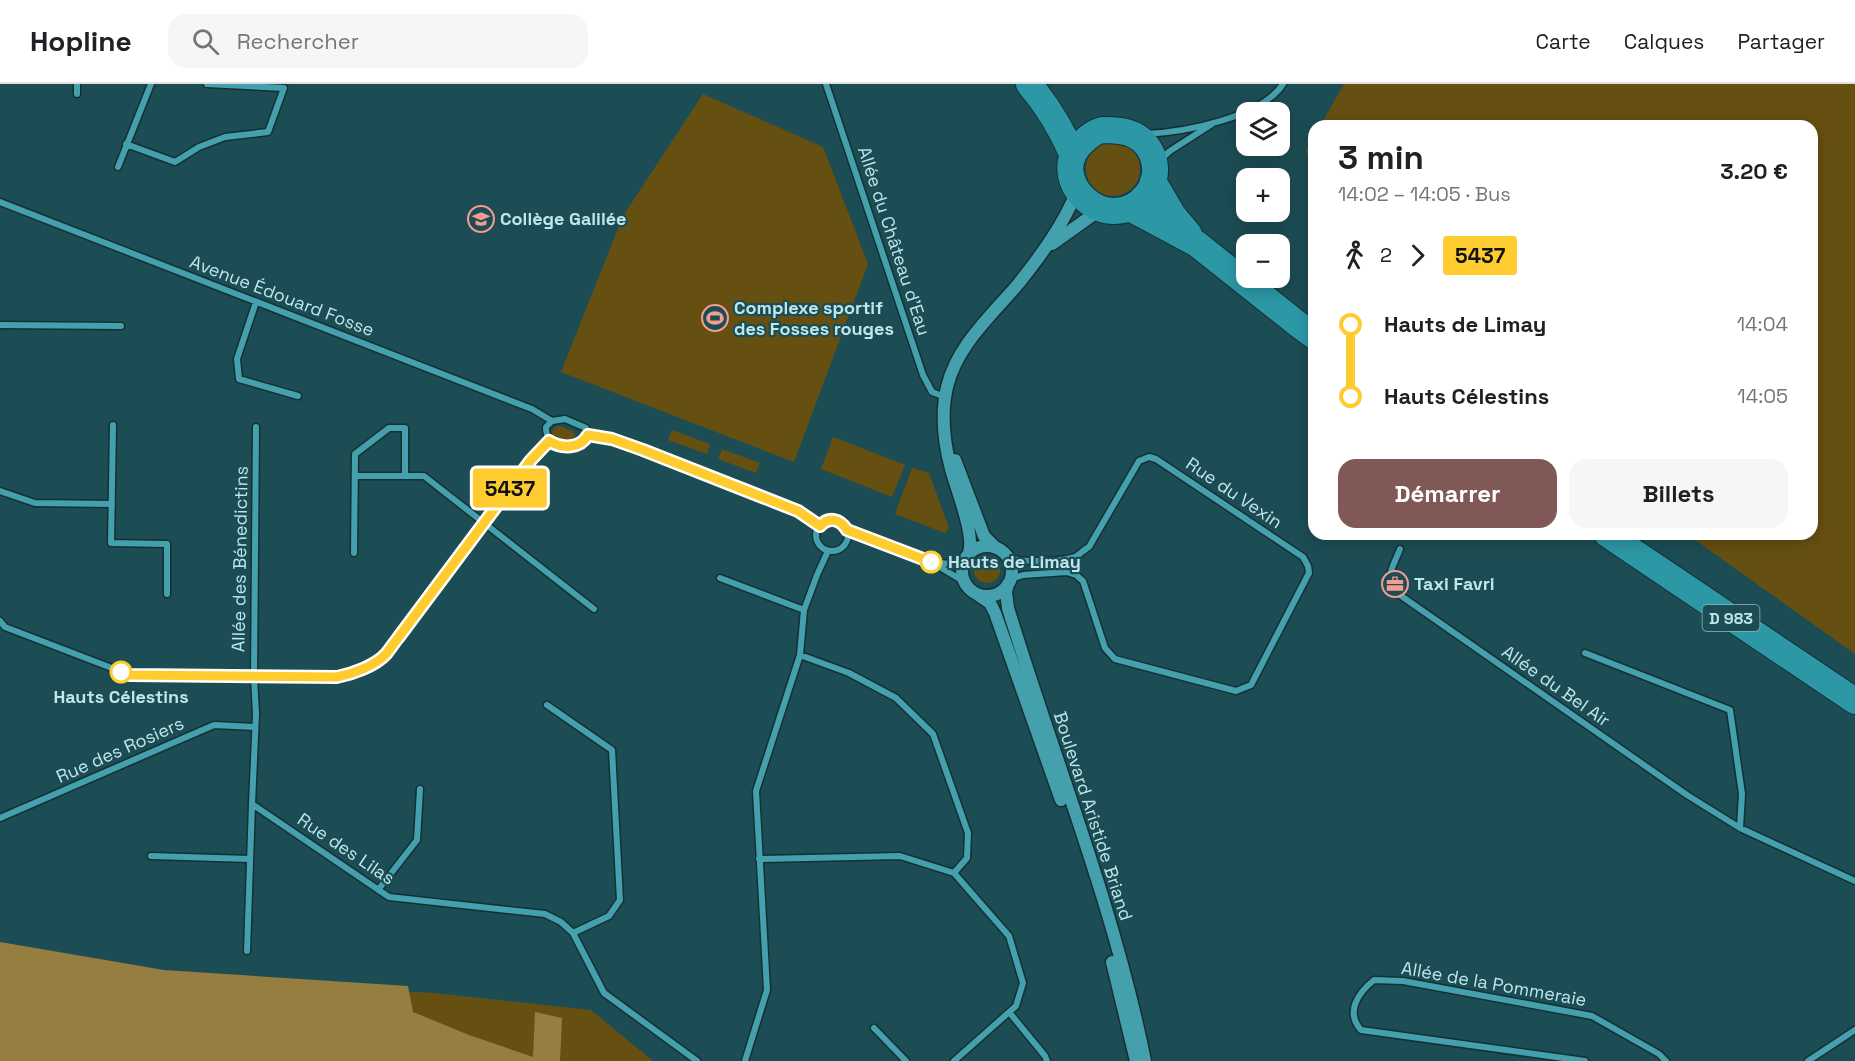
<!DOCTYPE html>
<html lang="fr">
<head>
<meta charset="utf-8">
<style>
  :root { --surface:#fff; --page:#f6f6f6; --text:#202124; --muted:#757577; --line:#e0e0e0; --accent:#805855 }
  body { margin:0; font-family:"Space Grotesk",sans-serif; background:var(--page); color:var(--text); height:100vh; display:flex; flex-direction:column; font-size:22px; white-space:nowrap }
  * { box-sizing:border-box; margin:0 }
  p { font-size:20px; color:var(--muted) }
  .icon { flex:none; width:33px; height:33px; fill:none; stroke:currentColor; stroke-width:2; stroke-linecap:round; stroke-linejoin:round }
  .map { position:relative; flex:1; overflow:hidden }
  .sheet { position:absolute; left:1308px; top:36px; width:510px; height:420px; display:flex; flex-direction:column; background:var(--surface); border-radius:18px; box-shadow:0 3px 15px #0003 }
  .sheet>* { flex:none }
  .badge { padding:0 12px; border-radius:4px; font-size:21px; line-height:39px }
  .buttons { position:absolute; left:1236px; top:18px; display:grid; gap:12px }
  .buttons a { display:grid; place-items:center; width:54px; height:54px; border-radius:12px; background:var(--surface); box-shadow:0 3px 15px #0003; font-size:30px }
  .map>.badge { position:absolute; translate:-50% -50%; box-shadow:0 0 0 3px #fff }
  .legs { display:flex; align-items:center; gap:9px; height:66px; padding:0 30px; font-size:20px }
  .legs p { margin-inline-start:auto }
  .head { display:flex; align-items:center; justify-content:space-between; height:102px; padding:0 30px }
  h1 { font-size:33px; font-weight:600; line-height:45px }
  .primary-button { display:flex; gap:12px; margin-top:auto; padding:12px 30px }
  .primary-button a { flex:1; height:69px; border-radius:18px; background:var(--accent); color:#fff; font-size:24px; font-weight:600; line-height:69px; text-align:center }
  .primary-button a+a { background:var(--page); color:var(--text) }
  ul { padding:0 30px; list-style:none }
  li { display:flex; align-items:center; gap:21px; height:72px; font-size:22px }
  li i { display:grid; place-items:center; width:9px; height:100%; margin:0 8px; background:currentColor }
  li i::after { content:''; width:15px; height:15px; margin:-8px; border:4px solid; border-radius:50%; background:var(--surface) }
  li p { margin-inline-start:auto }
  li:first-child i { background:linear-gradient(#0000 50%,currentColor 0) }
  li:last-child i { background:linear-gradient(currentColor 50%,#0000 0) }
  header { display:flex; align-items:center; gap:36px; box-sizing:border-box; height:84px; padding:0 30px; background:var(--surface); border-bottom:2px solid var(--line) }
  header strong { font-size:28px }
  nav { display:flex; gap:33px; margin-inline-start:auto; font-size:21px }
  .search { width:420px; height:54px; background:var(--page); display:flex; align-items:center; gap:15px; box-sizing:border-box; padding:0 21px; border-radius:18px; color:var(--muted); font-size:22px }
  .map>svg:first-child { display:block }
</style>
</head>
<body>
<header>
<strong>Hopline</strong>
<div class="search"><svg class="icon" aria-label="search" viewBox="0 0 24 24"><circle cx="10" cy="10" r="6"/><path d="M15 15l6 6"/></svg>Rechercher</div>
<nav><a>Carte</a><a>Calques</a><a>Partager</a></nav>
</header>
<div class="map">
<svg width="1855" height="977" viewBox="0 0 1855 977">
  <rect width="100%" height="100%" fill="#1c4d54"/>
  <!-- green -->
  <path fill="#665011" d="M1344,0H1855V570L1687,450H1812V42H1320Z
    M703,10L823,63L868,180L794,378L561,288L623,132Z
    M1314,52V102L1306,65Z
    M1086 85a27 27 0 1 1 54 0a27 27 0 1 1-54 0Z
    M559,342L573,347L575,352L571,356H559L553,353L552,348L554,344Z
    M672,346L710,360L707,370L668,356Z
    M833,353L905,381L892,413L821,385Z
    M722,365L760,379L756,389L718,375Z
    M912,384L929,389L949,444L945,449L895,430Z
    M974 486a13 13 0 1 1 26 0a13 13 0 1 1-26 0Z
    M0,866L165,894L434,909L591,926L653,977H0Z"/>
  <!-- forest -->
  <path fill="#967e41" d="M0,858L164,886L408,902L413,928L469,951L533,973L535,928L562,934L560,977H0Z"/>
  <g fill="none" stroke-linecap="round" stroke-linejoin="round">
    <defs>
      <path id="street" d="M826,0L923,291L932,308L945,313
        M77,10V0
        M1146,50C1184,48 1261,34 1283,0
        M126,60L175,78L199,63L225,53L268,48L284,4L207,0
        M1161,75L1170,67L1212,40
        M118,83L151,0
        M0,118L532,325L552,337
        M256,218L237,275L239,295L298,312
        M0,241L121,242
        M565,335L586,344L588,351C579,368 545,368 546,343L552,337Z
        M113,341L111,459L167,460V510
        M256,343L254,593L256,630L252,720L389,813L545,830L561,838L573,849L604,909L697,977
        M588,351L612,355L643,366L798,427L820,442
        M355,392H405
        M0,407L35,419L112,420
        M816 451a16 16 0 1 1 32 0a16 16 0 1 1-32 0Z
        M847,446L933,479L963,497
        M1400,465C1393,484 1384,491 1397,509L1687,711L1740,744L1855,797
        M354,469L355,370L389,344H405V392H424L594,525
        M1008,473C1019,479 1066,478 1077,472C1081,469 1085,465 1089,463L1139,377L1149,373L1156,375L1303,473L1308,482L1309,489L1251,601L1236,607L1115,575L1105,564L1087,509L1083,497L1076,491L1067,488L1023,491L1011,495
        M936,479L956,480L964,476
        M720,494L804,526
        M0,537L5,543L18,548L130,591L308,594L337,593L346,591L385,571L531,376L549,357
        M1585,569L1730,626L1742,710L1740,744
        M800,571L849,589L896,614L933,650L968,749L967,774L954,789L1009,852L1023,899L1016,922L954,977
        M547,621L612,666L620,816L609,832L573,849
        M0,734L214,641L255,643
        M151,772L250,775
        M759,775L900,772L954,789
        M378,806L417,756L420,705
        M247,867L252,720
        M1009,928L1045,972L1047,977
        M874,944L906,977
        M745,977L767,906L756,707L800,571L804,526L817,491L828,467
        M1585,977L1361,946C1345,928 1358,909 1374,896L1403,897L1592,932L1659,970L1666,977
        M1808,977L1855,946"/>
      <path id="secondary" d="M1052,160L1101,125
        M955,376L984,452L995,463
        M962 487a25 25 0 1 1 50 0a25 25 0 1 1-50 0Z
        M969,469C975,451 956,404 951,385C944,359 941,329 947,303C957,261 992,231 1019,199C1042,170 1063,141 1077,107
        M1008,500L1006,508L1008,524C1054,675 1114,822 1145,977
        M978,511L990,519L995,529L1061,716
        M1112,878L1136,977"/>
      <path id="primary" d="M1029,0C1047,21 1062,46 1073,72
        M1102,46C1113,46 1124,46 1134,51C1156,62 1162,92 1146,111C1107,157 1043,93 1083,58C1089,52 1094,48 1102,46Z
        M1153,97L1173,131L1189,150
        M1130,124L1197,160L1299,241L1314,252
        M1607,450L1855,617"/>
    </defs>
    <!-- street casing -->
    <use href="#street" stroke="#143034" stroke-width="9"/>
    <!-- secondary casing -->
    <use href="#secondary" stroke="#143034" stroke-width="15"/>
    <!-- primary casing -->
    <use href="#primary" stroke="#143034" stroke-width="28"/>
    <!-- street -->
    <use href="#street" stroke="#44a0ad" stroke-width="6"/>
    <!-- secondary -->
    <use href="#secondary" stroke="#44a0ad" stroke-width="12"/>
    <!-- primary -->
    <use href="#primary" stroke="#2c98a6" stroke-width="26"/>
  </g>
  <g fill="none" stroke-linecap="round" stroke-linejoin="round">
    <defs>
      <path id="line-1" d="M121,588L130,591L337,593C352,590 375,582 386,570C390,565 394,559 398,554L531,376L549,357C562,365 580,365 588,351L612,355L643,366L798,427L820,442C829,432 840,435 847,446L931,478"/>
    </defs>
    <!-- line-1 casing -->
    <use href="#line-1" stroke="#fff" stroke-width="14"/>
    <!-- line-1 -->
    <use href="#line-1" stroke="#ffcc30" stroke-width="9"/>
  </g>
  <!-- icons -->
  <defs>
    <symbol id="school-ring" viewBox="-11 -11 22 22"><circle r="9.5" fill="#1c4d54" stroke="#f59c90" stroke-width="1.5"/><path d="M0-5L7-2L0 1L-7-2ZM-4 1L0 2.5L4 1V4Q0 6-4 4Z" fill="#f59c90"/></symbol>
    <symbol id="stadium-ring" viewBox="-11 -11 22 22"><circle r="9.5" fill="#1c4d54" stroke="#f59c90" stroke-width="1.5"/><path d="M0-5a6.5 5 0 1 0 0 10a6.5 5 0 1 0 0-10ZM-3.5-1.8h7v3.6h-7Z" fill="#f59c90"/></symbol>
    <symbol id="office-ring" viewBox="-11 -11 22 22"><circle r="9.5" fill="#1c4d54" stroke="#f59c90" stroke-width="1.5"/><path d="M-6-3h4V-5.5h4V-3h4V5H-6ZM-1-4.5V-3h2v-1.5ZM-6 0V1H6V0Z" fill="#f59c90"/></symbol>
  </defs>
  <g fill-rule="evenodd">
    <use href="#school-ring" x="466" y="120" width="30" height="30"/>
    <use href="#stadium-ring" x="700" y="219" width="30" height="30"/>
    <use href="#office-ring" x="1380" y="485" width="30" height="30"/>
  </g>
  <!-- markers -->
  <g fill="#fff" stroke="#ffcc30" stroke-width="3">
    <circle cx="931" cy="478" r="10"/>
    <circle cx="121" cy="588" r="10"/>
  </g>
  <g text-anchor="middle" stroke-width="4.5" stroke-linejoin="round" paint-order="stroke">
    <!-- shield labels -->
    <rect fill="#1c4d54" stroke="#8db8bf" stroke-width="1.5" x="1702.5" y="521" width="57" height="26" rx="4.5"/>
    <g font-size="16" font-weight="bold" fill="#bde6ed">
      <text x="1731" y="540">D 983</text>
    </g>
    <!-- poi labels -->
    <g font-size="18" font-weight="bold" fill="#bde6ed" stroke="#1c4d54" text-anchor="start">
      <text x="500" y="141">Collège Galilée</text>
      <text x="734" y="230">Complexe sportif<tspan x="734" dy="21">des Fosses rouges</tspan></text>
      <text x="1414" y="506">Taxi Favri</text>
    </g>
    <!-- street labels -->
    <g font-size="18" fill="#bde6ed" stroke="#1c4d54">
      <text transform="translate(894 157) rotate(72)" y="6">Allée du Château d'Eau</text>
      <text transform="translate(282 212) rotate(21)" y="6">Avenue Édouard Fosse</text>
      <text transform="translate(1234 409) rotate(34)" y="6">Rue du Vexin</text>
      <text transform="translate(240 475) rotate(-89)" y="6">Allée des Bénedictins</text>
      <text transform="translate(1556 602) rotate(35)" y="6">Allée du Bel Air</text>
      <text transform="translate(120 666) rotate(-24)" y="6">Rue des Rosiers</text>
      <text transform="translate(1093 732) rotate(72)" y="6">Boulevard Aristide Briand</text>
      <text transform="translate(346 765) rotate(34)" y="6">Rue des Lilas</text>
      <text transform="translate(1494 900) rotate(10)" y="6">Allée de la Pommeraie</text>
    </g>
    <!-- stop labels -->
    <g font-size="18" font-weight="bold" fill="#bde6ed" stroke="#1c4d54" text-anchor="start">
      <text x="948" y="484">Hauts de Limay</text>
      <text x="121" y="619" text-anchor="middle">Hauts Célestins</text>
    </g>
  </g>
</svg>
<div class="buttons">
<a><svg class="icon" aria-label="layers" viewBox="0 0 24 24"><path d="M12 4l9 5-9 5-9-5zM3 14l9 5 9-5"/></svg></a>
<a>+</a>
<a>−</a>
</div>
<b class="badge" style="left:510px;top:404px;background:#ffcc30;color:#111">5437</b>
<section class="sheet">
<div class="head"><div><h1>3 min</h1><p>14:02 – 14:05 · Bus</p></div><b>3.20 €</b></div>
<div class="legs"><svg class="icon" aria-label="walk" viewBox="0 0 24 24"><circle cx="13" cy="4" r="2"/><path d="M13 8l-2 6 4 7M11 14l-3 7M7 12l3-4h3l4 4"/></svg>2<svg class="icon" aria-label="forward" viewBox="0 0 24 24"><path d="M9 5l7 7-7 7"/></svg><b class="badge" style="background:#ffcc30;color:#111">5437</b></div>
<ul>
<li><i style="color:#ffcc30"></i><b>Hauts de Limay</b><p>14:04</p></li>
<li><i style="color:#ffcc30"></i><b>Hauts Célestins</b><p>14:05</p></li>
</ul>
<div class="primary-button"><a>Démarrer</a><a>Billets</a></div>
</section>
</div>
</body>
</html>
